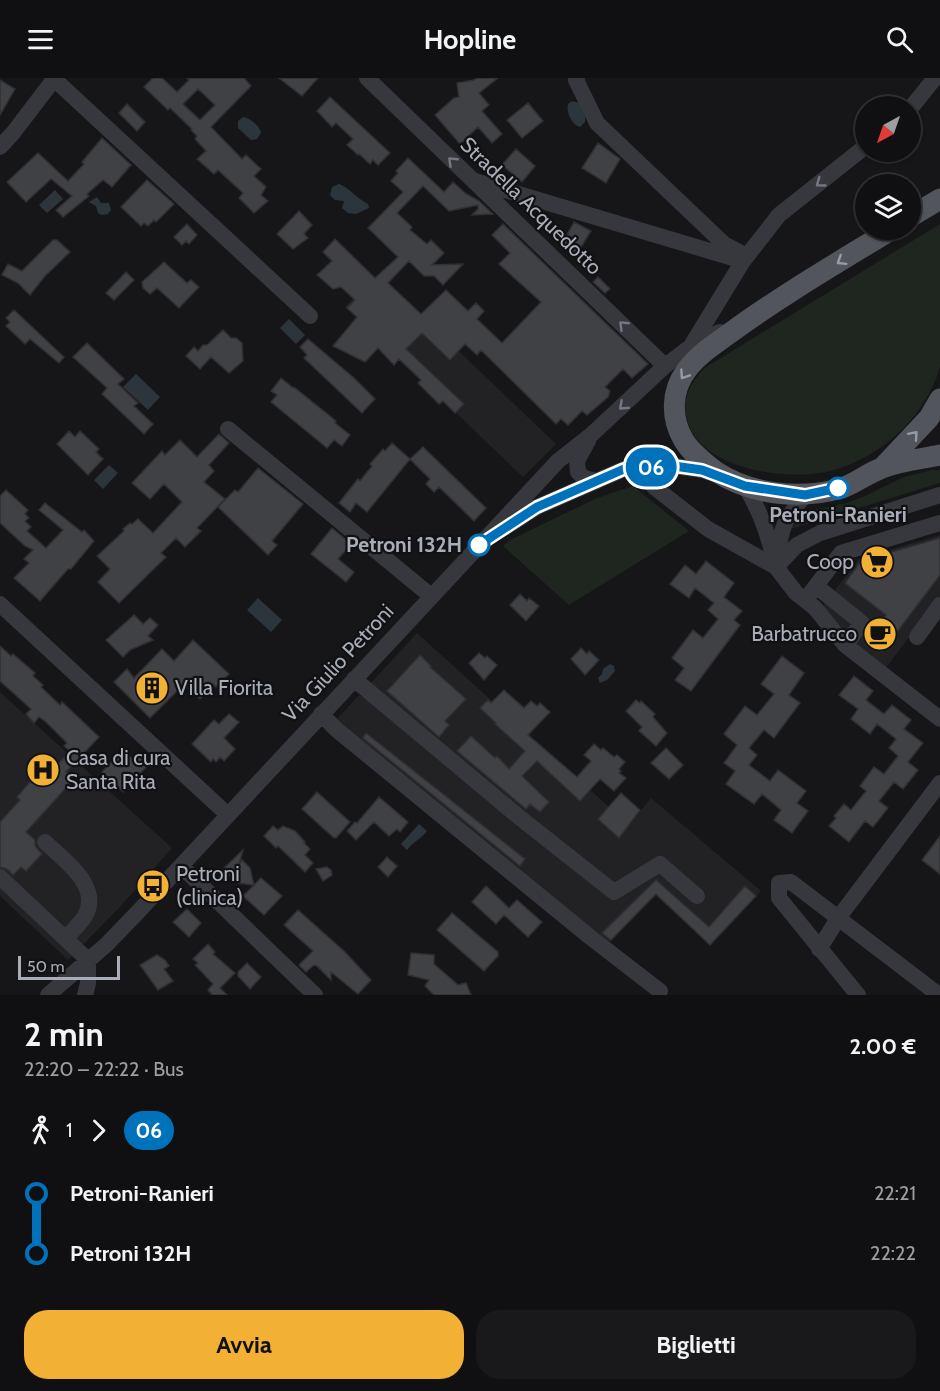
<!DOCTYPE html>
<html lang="it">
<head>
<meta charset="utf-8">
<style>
  :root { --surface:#101012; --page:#19191b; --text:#f1f3f6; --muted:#9c9d9f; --line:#303032; --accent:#f2b134 }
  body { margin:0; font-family:Cabin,sans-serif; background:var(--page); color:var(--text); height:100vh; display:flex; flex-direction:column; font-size:22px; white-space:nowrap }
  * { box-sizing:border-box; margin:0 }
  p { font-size:20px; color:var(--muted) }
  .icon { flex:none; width:33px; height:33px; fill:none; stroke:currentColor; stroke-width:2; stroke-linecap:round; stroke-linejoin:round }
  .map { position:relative; height:917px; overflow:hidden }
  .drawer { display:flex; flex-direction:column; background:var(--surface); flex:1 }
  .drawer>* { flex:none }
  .badge { padding:0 12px; border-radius:20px; font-size:21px; line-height:39px }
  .needle { width:39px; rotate:220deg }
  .controls { position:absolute; left:855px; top:18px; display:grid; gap:12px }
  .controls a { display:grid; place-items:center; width:66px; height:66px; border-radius:50%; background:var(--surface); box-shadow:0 2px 4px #0004,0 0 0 2px var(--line); font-size:30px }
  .scale { position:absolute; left:18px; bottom:15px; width:102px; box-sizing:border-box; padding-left:6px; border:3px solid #a8adb8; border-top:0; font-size:16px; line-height:21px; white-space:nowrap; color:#a8adb8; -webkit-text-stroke:4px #111113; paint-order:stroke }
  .map>.badge { position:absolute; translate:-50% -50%; box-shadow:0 0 0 3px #fff }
  .legs { display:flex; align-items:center; gap:9px; height:66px; padding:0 24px; font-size:20px }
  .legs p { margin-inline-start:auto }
  .headline { display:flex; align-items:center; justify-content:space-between; height:102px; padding:0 24px }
  h1 { font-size:33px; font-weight:700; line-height:45px }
  .button { display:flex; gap:12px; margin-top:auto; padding:12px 24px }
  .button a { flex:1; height:69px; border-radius:24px; background:var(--accent); color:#111; font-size:24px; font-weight:700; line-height:69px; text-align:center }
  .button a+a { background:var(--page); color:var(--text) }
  ul { padding:0 24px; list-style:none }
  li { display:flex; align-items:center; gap:21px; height:60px; font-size:22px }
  li i { display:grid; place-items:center; width:9px; height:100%; margin:0 8px; background:currentColor }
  li i::after { content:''; width:15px; height:15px; margin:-8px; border:4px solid; border-radius:50%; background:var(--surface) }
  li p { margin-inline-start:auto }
  li:first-child i { background:linear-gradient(#0000 50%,currentColor 0) }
  li:last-child i { background:linear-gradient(currentColor 50%,#0000 0) }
  header { display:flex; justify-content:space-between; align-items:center; height:78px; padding:0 24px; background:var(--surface); font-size:27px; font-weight:700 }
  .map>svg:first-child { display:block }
</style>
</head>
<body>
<header><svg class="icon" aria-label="menu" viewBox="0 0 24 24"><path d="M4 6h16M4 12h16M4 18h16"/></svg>Hopline<svg class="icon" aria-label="search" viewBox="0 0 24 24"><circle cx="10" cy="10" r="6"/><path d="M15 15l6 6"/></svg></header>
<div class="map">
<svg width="940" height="917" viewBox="0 0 940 917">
  <rect width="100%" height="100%" fill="#161618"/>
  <!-- built -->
  <path fill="#222225" d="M378,196L556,366L523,399L345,229Z
    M940,457V518L885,591L857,570L820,531L859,481Z
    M417,555L629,747L651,720L761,813L710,867L655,817L607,867L339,647L338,640L359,617L366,621L370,606Z
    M0,614L172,770L120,829L68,882L0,818Z"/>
  <!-- green -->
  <path fill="#1e261f" d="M940,146C940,178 940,210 940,242C940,257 940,273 940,288C936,307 922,329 910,343C891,365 865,382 838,391C794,405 695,394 686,337C683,317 692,302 706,289Z
    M932,392H940V405L794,450H791L812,432L847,425L865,418L904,399Z
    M633,408L689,453L569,527L503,468L510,462L597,420Z"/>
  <!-- water -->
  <path fill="#2c353c" d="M572,23L579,25L585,39V44L580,49C572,47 566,34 568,26Z
    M243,39C250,40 260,48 261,55L257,61L251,62L238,50V43Z
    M339,106C350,110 357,121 368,126L369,130L356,136L348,135L342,130L344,123L335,122L330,117L332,109Z
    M55,112L63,121L47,135L39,127Z
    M97,119L101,125H109L111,132L108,136L101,137L98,135L96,128L89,124Z
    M289,241L305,257L296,266L280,250Z
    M136,296L160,319L148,332L123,309Z
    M109,387L118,395L103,411L94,402Z
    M258,520L282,542L271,554L247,532Z
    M610,586L614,588L615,593L607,602L600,605L598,600L602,596L603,591Z
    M419,746L427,753C421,761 413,764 407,772L401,766Z"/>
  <!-- building -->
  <path fill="#404145" stroke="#303034" stroke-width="1.5" fill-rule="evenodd" d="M153,0H162L177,14L189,2L187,0H244L251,8L211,49L242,81L246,77L261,91L254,98L266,109L261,117L268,123L254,135L239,120L243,115L218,92L214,96L197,81L206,73L195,61L197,58L191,52L192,51L170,30L168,32L144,9ZM198,11L215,27L200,42L183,26Z
    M279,0H318L302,18Z
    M477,0H498L479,15L489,27L482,33L502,56L492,65L478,49L460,66L435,37L454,20L459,19L457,5L474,2Z
    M0,2L15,11L0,37Z
    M330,19L390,75L378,87L373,82L370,86L359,76L358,77L347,67L353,61L336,45L332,49L317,33Z
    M528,25L543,43L522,60L507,42Z
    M127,26L145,44L137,53L119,35Z
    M102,60L131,87L112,109L103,102L87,116L89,118L63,139L56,132L72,118L51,101L26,124L7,104L38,75L68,103L84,86L82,84Z
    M598,65L620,81L606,105L582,90Z
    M516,71L535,88L522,104L502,87Z
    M408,80L444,114L453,104L465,115L479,123L493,136L472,137L478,131V127L449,133L423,108L397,135L412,149L410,152L427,166L431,162L444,175L432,187L463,186L443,207L434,198H424L409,183L388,205L421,236L446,212L468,233L476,225L484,233L477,241L502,265L541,224L499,186L510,175L492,157L503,146L648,286L632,300L623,291L605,309L610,313L608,319L587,337L582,333L568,347L561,341L556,346L481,272L477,277L465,266L450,282L422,255L406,271L464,326L455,335L443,323L439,326L418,305L421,302L399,281L394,287L378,270L365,284L333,268L357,239L347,230L355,222L341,209L333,211L317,197L332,183L323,174L335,161L375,200L398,179L368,150L403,114L391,103L398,95L396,93Z
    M147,102L174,126L156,144L154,142L148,148L144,145L141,148L121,129Z
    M299,133L312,147L304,156L308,160L293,171L277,156Z
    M574,144L591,153L576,177L561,168Z
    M187,146L197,157L189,166L186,163L182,167L174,159Z
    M53,162H57L70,174L45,198L30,217L18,205L2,197L8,186L22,193Z
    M164,184L187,205L191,202L199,209L179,230L157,210L150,216L143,210L142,204Z
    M126,194L134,202L114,222L106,215Z
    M598,199L610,211L605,215L593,204Z
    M14,232L64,279L59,285L30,261L25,266L6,248L10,244L6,240Z
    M223,252L231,260H236L242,265L243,283L229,295L211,279L200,291L186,278L194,269L198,273L203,267H207Z
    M308,261L354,300L375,321L362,335L304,280L307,277L300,269Z
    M87,265L124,301L118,306L138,325L134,328L153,346L144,356L102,316L107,310L73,279Z
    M281,300L292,309L295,310L336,343L335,345L350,357L342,368L334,362L327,370L271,324L277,317L271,313Z
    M69,353L75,359L80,353L99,371L96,374L103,381L88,397L57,366Z
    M219,356L229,365L209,387L214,393L204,404L225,421L197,450L201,453L185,469L176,460L161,475L166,479L119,525L98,504L110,491L97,478L124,453L123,451L130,445L132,446L138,441L153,455L182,424L164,406L150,421L132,405L162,373L165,377L180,362L197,379Z
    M392,365L410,381L367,434L356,425L350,434L339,425L358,401L360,403L372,388L370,386L383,371L385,373Z
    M423,369L486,430L474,443L439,409L434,414L426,406L430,401L410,381Z
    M258,390L303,426L272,463L277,467L268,477L218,429L235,412L238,414Z
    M6,412L28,432L25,436L29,440L25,443L31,449L27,453L46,470L63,452L39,432L45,425L82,454L84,452L94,463L71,491H68L40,523L14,500L29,485L24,481L33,472L25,468L0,445V418Z
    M332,450L351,466L338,481L354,494L346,504L311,476Z
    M940,460V497L882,574L867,562L886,537L845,505L861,483Z
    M706,483L734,505L724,519L742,533L734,542L740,547L691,613L675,602L684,590L672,580L693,552L703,560L718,541L708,532L714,525L695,510L689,520L670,506L685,487L696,496Z
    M520,516L527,523L529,520L539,528L526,543L510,527Z
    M134,537L143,546L150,540L158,547L148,558L153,562L130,572L123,579L106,562Z
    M193,562L229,596L216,609L213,606L200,621L184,606L150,640L114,604L127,591L134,600L162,571L174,583Z
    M0,568L11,578L13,576L35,595L33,598L43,607L41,609L60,627L62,624L99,659L66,694L74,701L26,754L35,762V768L42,776L26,793L21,789L13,797L7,791L0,789V744L20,722L17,719L36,697L33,695L42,685L51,694L70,673L64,668L67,665L46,644L39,639L34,645L26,636L31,631L0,603Z
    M581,570L587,576L589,573L599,582L585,597L571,581Z
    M479,575L485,580L487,578L497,587L484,602L469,585Z
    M420,577L431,588L430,589L466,621L445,643L449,647L439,659L387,613Z
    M782,578L804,595L789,617L800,625L774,660L764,652L749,670L757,677L749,687L770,703L778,692L806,713L797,725L808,733L792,755L774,742L781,732L762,716L754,726L726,706L735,693L724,685L737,667L724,656L745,628L757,637L774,616L761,606Z
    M854,598L873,613L866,622L884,636L892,627L911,642L904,651L923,665L908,684L918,692L903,711L894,704L879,723L888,730L873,749L865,743L849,764L829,748L836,740L834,738L844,726L851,732L866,713L860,708L874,689L884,696L898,678L889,670L896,661L886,653L877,646L870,656L851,641L858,631L839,617Z
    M504,612L524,630L531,623L537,628L540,625L550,634L528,657L577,699L591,683L584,677L594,666L601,672L603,670L614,679L617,677L625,684L619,691L621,693L619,695L626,700L614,713L600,701L580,723L537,683L522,698L549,724L540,734L530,726L526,731L457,673L471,658L495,680L497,678L509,691L525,673L495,646L496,645L480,630L488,622L491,625Z
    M636,622L640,625L641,623L655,636L653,639L667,655L656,668L639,653L642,649L626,633Z
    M229,636L239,644L224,660L235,671L224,683L220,679L216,684L213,681L211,684L192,666L214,642L219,646Z
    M366,655L525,781L520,788L363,660Z
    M666,670L683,687L669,701L651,685Z
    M122,672L135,683L139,678L148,687L123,714L102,694Z
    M317,714L350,744L336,760L333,759L302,731Z
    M621,715L640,732L619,760L598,741Z
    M379,719L408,744L400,754L397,751L389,758L374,744L356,762L347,753L355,744L357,745Z
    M273,748L278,752L283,748L295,753L305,764L304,765L310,771L305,777L313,785L305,794L278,768L276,770L264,758Z
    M940,758V796L922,782Z
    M243,772L239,786L242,782L250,790L254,807L238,805L223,791Z
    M387,779L397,788L388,799L378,789Z
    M327,789L331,792L332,797L323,803L316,791Z
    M261,800L282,818L264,837L243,818Z
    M656,802L709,849L745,808L756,818L710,867L656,816L611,862L602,855Z
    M486,808L509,830L517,822L542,844L528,859L504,837L496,846L472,824Z
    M187,831L201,845L189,859L173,844Z
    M298,832L345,874L371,902L358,916L331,894V902L317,888L314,887L306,894L299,887L313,873L284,847Z
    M452,835L498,874V878L484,893L437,852Z
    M208,866L215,874L213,876L235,895L220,910L227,917H212L208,912L213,906L195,887L198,885L193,881Z
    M411,875L434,877V886L458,907L466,905L471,917H434L425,908L429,902L408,897Z
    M157,877L165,882L169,888L164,891L173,903L158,912L140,887Z
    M247,885L261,899L250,911L238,898V894Z"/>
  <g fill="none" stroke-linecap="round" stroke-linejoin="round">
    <!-- minor -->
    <path stroke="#37383d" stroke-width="16" d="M367,0L665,288
      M577,0L576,2L597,45L724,166L743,176
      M54,1L310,238
      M910,31L935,0
      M0,69L13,55L55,0
      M475,103L743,183
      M691,268L743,183L779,137L866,68
      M228,351L431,518
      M588,363L577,383L578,394L584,400L596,403
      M745,408C761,434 769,459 776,489
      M654,409L708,451L776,489L796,515L815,530L845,567L940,641
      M504,450L537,429L624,391L667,387L702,392L717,397
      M777,479C782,446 784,443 805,417
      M776,489L797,467L820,455L940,417
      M816,508L862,545L845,567
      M805,522L841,475L940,445
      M0,526L228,737
      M917,559L940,527
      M354,601L519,739L614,814L660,786L697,818
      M321,636L337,652L590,859L660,913
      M45,764C64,782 102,808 85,838C80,846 72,853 66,860
      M181,788L315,917
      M0,799L88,882V905L85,917
      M819,871L839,839L940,705
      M48,917L106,867L137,835L558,383L591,357L665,288L690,269L720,254
      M858,917L779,820V805L791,804L939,917"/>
    <!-- major -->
    <path stroke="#53555c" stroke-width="21" d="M910,139L940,121
      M891,152C837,185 782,217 730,255C715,266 697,277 686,293C671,313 671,340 683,361C690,374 704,384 715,393C751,417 800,422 842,410C856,405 868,395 882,390C900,383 921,381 940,377
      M883,389L929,340L940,321"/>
  </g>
  <!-- one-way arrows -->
  <defs><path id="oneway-chevron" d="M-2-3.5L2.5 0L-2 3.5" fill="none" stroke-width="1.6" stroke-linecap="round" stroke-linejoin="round" transform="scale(1.5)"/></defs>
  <g stroke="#757881">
    <use href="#oneway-chevron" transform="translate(452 83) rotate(-136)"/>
    <use href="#oneway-chevron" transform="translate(820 105) rotate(144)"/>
    <use href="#oneway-chevron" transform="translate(623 247) rotate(-136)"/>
    <use href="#oneway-chevron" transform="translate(623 328) rotate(137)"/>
  </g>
  <g stroke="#979ba6">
    <use href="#oneway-chevron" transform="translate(841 183) rotate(148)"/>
    <use href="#oneway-chevron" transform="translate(684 297) rotate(124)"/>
    <use href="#oneway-chevron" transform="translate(914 357) rotate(-49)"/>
  </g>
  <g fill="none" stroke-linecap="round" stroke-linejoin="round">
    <defs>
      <path id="line-1" d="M479,467L537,429L624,391L667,387L702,392L745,408L805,417L838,410"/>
    </defs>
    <!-- line-1 casing -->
    <use href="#line-1" stroke="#fff" stroke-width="14"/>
    <!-- line-1 -->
    <use href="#line-1" stroke="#0072bc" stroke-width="9"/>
  </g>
  <!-- icons -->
  <defs>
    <symbol id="supermarket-disc" viewBox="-11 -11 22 22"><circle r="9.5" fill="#f2b134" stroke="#111113"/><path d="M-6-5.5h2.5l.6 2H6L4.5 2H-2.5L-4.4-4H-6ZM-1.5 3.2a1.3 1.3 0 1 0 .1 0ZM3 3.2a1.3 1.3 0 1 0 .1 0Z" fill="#111"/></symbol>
    <symbol id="cafe-disc" viewBox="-11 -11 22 22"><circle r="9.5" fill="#f2b134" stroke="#111113"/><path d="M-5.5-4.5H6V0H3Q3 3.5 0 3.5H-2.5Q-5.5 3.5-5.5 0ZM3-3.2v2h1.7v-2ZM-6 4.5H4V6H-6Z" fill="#111"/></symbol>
    <symbol id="building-disc" viewBox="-11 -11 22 22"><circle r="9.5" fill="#f2b134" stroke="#111113"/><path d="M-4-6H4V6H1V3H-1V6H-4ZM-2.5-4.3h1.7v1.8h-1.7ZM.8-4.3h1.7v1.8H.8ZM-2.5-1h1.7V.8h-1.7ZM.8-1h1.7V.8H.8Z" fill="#111"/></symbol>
    <symbol id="hospital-disc" viewBox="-11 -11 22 22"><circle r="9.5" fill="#f2b134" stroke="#111113"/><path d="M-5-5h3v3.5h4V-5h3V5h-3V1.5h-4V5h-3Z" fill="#111"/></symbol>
    <symbol id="bus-disc" viewBox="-11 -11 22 22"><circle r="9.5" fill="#f2b134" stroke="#111113"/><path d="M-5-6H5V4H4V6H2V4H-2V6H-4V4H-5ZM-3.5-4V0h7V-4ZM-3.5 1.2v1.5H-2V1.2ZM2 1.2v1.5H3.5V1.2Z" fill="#111"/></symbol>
  </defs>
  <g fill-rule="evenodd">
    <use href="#supermarket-disc" x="858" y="465" width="38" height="38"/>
    <use href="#cafe-disc" x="861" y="537" width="38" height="38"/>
    <use href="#building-disc" x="133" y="591" width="38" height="38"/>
    <use href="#hospital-disc" x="24" y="673" width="38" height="38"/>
    <use href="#bus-disc" x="134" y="789" width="38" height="38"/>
  </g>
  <!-- markers -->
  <g fill="#fff" stroke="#0072bc" stroke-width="3">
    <circle cx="838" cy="410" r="10"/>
    <circle cx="479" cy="467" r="10"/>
  </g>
  <g text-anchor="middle" stroke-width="4.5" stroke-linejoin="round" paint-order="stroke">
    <!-- street labels -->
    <g font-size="21" fill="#a8adb8" stroke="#111113">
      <text transform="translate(531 128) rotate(44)" y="7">Stradella Acquedotto</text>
      <text transform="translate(338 585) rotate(-47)" y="7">Via Giulio Petroni</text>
    </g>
    <!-- stop labels -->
    <g font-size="21" font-weight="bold" fill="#a8adb8" stroke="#111113">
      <text x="838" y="444">Petroni-Ranieri</text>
      <text x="462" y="474" text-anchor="end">Petroni 132H</text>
    </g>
    <!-- poi labels -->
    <g font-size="21" fill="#a8adb8" stroke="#111113" text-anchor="start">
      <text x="854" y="491" text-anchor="end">Coop</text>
      <text x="857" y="563" text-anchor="end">Barbatrucco</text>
      <text x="175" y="617">Villa Fiorita</text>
      <text x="66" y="687">Casa di cura<tspan x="66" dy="24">Santa Rita</tspan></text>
      <text x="176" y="803">Petroni<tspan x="176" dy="24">(clinica)</tspan></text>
    </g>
  </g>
</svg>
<div class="controls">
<a><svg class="needle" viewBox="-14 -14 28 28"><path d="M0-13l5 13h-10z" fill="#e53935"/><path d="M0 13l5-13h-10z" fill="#9c9d9f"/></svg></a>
<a><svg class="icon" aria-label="layers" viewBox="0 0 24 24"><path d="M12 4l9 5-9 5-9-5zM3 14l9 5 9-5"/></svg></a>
</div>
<div class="scale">50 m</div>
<b class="badge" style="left:651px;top:389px;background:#0072bc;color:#fff">06</b>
</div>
<section class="drawer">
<div class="headline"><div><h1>2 min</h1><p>22:20 – 22:22 · Bus</p></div><b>2.00 €</b></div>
<div class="legs"><svg class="icon" aria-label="walk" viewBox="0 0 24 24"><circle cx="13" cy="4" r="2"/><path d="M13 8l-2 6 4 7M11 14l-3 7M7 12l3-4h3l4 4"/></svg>1<svg class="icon" aria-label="forward" viewBox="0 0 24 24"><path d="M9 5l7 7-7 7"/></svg><b class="badge" style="background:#0072bc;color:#fff">06</b></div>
<ul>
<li><i style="color:#0072bc"></i><b>Petroni-Ranieri</b><p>22:21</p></li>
<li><i style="color:#0072bc"></i><b>Petroni 132H</b><p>22:22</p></li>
</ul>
<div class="button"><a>Avvia</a><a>Biglietti</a></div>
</section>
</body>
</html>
